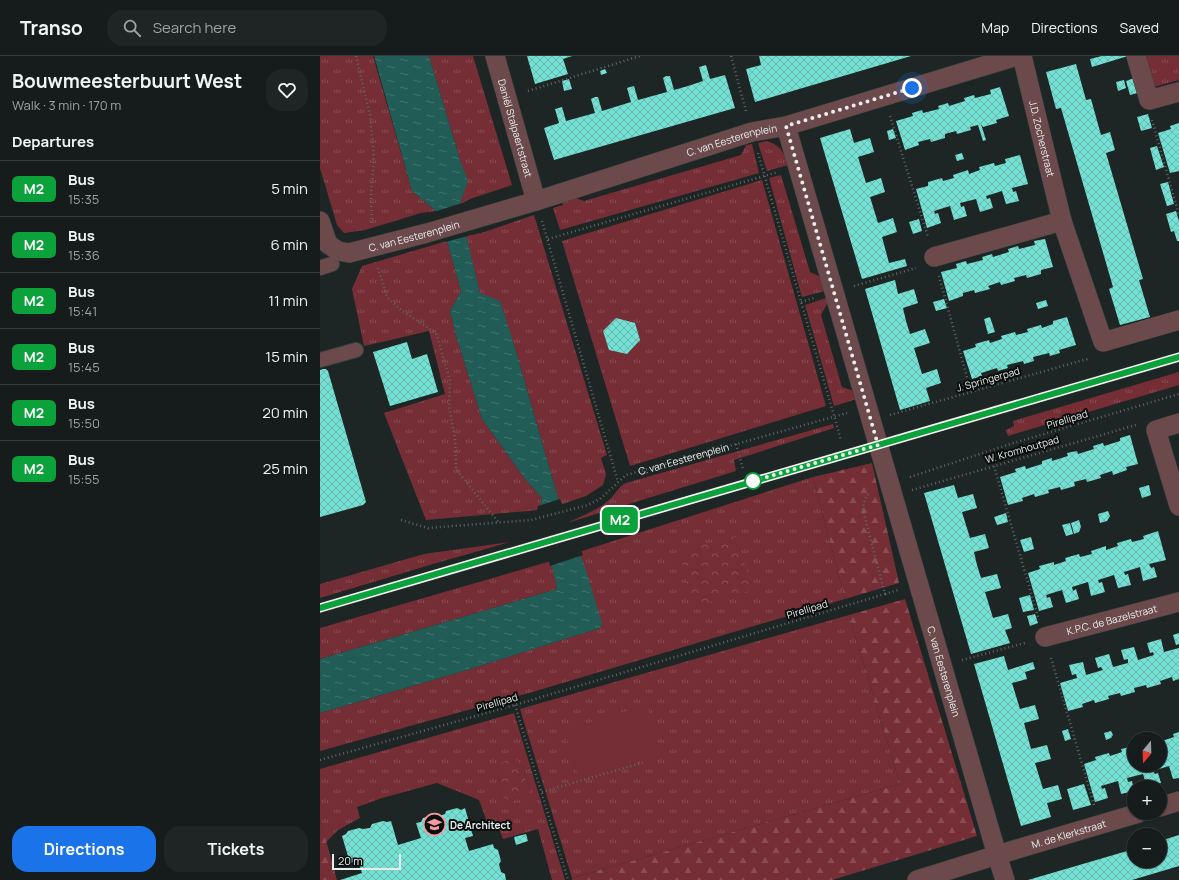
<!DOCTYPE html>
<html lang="en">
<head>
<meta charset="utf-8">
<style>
  :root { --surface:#161c1b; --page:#1f2524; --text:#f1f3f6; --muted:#9ea1a3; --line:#353a3a; --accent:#1a73e8 }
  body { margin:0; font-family:Manrope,sans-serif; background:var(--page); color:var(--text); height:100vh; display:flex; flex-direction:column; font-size:15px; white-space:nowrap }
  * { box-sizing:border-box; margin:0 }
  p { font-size:13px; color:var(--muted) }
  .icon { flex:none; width:22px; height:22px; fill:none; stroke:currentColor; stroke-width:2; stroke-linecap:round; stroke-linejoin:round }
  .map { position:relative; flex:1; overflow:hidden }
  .side { display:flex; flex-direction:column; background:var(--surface); width:320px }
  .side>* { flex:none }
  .badge { padding:0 8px; border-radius:6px; font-size:14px; line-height:26px }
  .needle { width:26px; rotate:199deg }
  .tools { position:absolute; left:807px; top:676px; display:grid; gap:8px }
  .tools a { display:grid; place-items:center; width:40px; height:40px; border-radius:50%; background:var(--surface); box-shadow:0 1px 3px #0004,0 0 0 1px var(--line); font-size:20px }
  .scale { position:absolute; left:12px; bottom:10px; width:69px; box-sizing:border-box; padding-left:4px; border:2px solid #e8eeed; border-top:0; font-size:11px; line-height:14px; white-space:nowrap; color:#e8eeed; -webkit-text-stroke:3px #0a0e0d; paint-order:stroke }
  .you { position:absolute; width:20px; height:20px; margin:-10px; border:3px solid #fff; border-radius:50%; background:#1a73e8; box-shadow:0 0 0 6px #1a73e833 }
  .map>.badge { position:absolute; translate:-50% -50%; box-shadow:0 0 0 2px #fff }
  h2 { padding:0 12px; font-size:15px; line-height:36px }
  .round { display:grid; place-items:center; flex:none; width:42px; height:42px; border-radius:16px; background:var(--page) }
  .head { display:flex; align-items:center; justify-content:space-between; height:68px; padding:0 12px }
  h1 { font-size:19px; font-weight:700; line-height:30px }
  .primary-button { display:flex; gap:8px; margin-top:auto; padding:8px 12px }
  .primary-button a { flex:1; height:46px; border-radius:16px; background:var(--accent); color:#fff; font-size:16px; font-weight:700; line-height:46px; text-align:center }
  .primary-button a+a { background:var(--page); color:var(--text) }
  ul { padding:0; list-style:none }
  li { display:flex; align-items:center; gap:12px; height:56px; padding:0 12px; border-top:1px solid var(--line) }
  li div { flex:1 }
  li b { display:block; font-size:15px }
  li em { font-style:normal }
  li .badge { min-width:44px; font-weight:700; text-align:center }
  header { display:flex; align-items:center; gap:24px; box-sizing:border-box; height:56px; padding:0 20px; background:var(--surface); border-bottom:1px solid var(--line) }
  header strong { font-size:19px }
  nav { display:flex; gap:22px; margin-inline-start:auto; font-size:14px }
  .search { width:280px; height:36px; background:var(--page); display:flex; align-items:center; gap:10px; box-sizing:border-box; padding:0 14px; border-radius:16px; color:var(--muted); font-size:15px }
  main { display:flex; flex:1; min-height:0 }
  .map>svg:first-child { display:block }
</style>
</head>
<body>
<header>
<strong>Transo</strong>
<div class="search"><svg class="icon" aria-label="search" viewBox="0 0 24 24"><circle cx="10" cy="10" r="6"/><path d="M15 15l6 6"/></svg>Search here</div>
<nav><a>Map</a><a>Directions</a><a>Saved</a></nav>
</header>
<main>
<section class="side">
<div class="head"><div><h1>Bouwmeesterbuurt West</h1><p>Walk · 3 min · 170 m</p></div><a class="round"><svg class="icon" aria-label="heart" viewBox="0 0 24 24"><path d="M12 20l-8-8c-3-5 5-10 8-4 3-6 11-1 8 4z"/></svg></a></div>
<h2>Departures</h2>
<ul>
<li><span class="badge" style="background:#0ba13b;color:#fff">M2</span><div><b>Bus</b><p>15:35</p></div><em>5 min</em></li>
<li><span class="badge" style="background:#0ba13b;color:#fff">M2</span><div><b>Bus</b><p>15:36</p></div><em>6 min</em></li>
<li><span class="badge" style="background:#0ba13b;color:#fff">M2</span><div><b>Bus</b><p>15:41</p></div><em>11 min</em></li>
<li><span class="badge" style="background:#0ba13b;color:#fff">M2</span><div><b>Bus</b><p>15:45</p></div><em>15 min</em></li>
<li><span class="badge" style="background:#0ba13b;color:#fff">M2</span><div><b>Bus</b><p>15:50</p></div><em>20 min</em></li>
<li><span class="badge" style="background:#0ba13b;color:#fff">M2</span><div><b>Bus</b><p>15:55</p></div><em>25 min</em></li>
</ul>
<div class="primary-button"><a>Directions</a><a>Tickets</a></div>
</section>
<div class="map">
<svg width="859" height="824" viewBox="0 0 859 824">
  <defs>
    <pattern id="grass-tufts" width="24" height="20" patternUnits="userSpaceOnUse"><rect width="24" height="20" fill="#752e36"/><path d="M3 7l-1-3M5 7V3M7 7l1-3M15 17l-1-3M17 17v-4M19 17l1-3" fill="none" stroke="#894d53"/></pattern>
    <pattern id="forest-firs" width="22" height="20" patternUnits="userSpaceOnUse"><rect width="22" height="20" fill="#752e36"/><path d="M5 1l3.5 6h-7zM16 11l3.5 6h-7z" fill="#894d53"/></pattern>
    <pattern id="park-crowns" width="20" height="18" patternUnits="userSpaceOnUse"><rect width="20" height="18" fill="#752e36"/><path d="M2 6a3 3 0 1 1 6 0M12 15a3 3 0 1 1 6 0" fill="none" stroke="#894d53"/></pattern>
    <pattern id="water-ripples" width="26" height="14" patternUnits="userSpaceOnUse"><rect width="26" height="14" fill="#215c56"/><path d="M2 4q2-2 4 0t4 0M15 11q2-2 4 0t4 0" fill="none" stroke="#41746f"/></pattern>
    <pattern id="building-cross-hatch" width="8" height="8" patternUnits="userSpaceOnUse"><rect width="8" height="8" fill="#74e0d3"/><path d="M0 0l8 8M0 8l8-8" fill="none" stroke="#68bab0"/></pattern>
  </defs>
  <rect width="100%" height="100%" fill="#1d2624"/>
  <!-- grass -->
  <path fill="url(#grass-tufts)" fill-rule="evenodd" d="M0,0H53L92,135L116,155L101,157L45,174L24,177L17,169L0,112Z
    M109,0H153L192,129L150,143L139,149L147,125L140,104Z
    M826,0H859V24L834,31Z
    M447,85C461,90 464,96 468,109L447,115L438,87Z
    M432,88L439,117L240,174L233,152L243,149L241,144L253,141L264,145L421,99L426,89Z
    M461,119L490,216L501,221L505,235L482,241L449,122Z
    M442,124L506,350L310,410L242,185Z
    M214,159L287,399L281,402L286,418L283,429L266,440L240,449L193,285L160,238L146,180L161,177Z
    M127,185L141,235L130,255L136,280L162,363L205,423L222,442L219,454L106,464L64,357L125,338L109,275L44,290L32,233L42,210Z
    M506,242L508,246L501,259L522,331L534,335L537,343L514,350L485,249Z
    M859,316V329L688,380L686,374L694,370L693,365Z
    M513,368L514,372L414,404L416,415L247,467C259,461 273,456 284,448C293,443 298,430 306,427Z
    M493,421L525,543L209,637L0,695V657L147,614L280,572L259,496Z
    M190,486L113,508L0,542V528L104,498Z
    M231,505L237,533L0,603V572Z
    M529,559L580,728L252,822L200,653Z
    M194,657L245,824H232L218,773L183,783L180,775L170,774L159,744L117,727L62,742L37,751L40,762L18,774L6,786L0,763V713ZM178,709H203L205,721L210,731L208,738L192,745L181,737L178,720Z"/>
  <!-- forest -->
  <path fill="url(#forest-firs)" d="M552,407L579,527L525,543L493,421Z
    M585,543L657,780L512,824H252V822L580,728L529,559Z
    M0,763L17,824H0Z"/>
  <!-- park -->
  <path fill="url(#park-crowns)" d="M416,480L433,534L373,551L359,495Z
    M187,704H196L203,709L205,721L210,731L209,738L192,745C189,744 185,743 183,741C178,734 178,718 178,709Z"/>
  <!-- garden -->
  <path fill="#752e36" d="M327,649L342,699L259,723L244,674Z"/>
  <!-- water -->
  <path fill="url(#water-ripples)" d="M54,0H109L140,104L148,125L139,150L160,237L180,245L193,285L240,449L265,511L282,568L280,572L147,614L0,657V603L237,533L219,454L222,442L205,423L162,363L136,280L130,255L141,235L127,185L116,160V155L92,135Z"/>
  <!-- pier -->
  <path fill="#1d2624" d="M142,147L141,150L148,180L125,186L114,156Z
    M240,443L263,499L230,510L217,454L218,450Z"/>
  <!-- building -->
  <path fill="url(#building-cross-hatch)" d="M207,0H252L243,3L248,18L215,28Z
    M439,0H591L435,46L426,13L441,9Z
    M782,0H808L772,11L770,3Z
    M756,8L766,44L771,43L781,79L790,76L795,94L786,97L823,223L819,224L830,261L800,269L789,233L793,231L741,52L736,53L726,16Z
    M386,9L390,23L405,19L415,52L234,104L224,72L239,67L235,53L242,51L246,65L275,57L271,43L275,41H278L282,55L311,46L307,32L310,31L314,30L318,44L347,36L343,22L346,20H350L354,34L368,30L383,25L379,11Z
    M285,13L287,17L281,19L280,15Z
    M817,21L821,36L810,39L806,25Z
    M249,23L252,33L244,35L242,25Z
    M804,24L806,32L798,35L796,26Z
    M680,31L689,60L676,64L677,67L663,71L661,68L666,84L663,85L658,69L650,71L651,74L637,78L636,75L625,78V82L611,86L610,83L598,86L599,89L585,94L576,65L593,60L592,57L602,54L603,57L619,53L618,50L628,47L629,50L645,45L644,42L654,39L655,42L671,38L670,34Z
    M828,58L832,72L821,75L817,61Z
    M859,67V115L850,117L838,77L851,73L850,70Z
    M530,73L534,87L550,82L554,96L538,101L546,127L561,122L565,136L550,141L558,167L573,162L577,176L562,181L569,207L585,203L587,210L542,223L500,82Z
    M573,73L576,82L569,84L567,75Z
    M837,90L844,111L836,114L830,92Z
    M642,97L644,103L637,105L635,99Z
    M700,99L708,128L692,132L693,136L696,135L699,145L686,148L682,135L666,140L667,143L670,142L673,152L660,156L656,143L640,147L641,151L644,150L647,160L634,164L630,150L614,155L615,158L618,157L621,167L607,172L596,133L608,130V126L622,122L623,125L634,122L633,119L648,114L649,118L660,114L659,111L674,107L675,110L686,107L685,103Z
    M848,126L854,148L847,150L840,128Z
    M856,155L859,165V185H857L854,175L851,176L846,158Z
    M599,163L602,175L593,178L589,166Z
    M725,183L733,211L721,214V218L707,222L706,219L694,222L695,225L681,229L680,226L668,230L670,233L655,237L654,234L643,237V240L629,245L621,216L637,212L636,208L646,205L647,208L663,204L662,201L672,198L673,201L689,196L688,193L698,190L699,193L715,189L714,185Z
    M575,224L578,238L594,233L598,247L583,252L586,265L590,278L605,273L610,287L594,292L602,318L617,313L621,327L606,332L610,345L580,354L545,233Z
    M624,243L627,252L616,255L613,246Z
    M726,244L728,250L718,253L716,247Z
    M670,261L675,276L668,278L664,263Z
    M747,261L756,289L739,294L740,297L730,300L729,297L713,301L714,305L704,308L703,305L687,309L688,312L678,315L677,312L661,317L662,320L652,323L643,295L656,291L655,288L669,284L670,287L682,283L681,280L695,276L696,279L708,276L707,273L721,269L722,272L733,268V265Z
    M296,262L315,267L320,284L307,298L289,294L283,275Z
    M87,286L92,303L107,298L118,336L70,350L53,296Z
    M3,313H6L8,315L46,446L43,449L0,461V314Z
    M810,379L818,408L806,411L807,414L793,419L792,415L780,419L781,422L767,426L766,423L754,426L755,430L741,434L740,431L728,434L729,437L715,441L714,438L702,442L703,445L688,449L680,421L696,416L695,413L705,410L706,413L722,408V405L732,402V405L748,400L747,397L757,395L758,398L774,393L773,390L783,387L784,390L800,385V382Z
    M634,429L638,442L653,438L657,452L642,456L650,482L665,478L669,492L654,496L657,509L661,522L677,518L681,532L665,536L673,562L688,558L692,572L685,574L690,587L651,598L604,437Z
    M829,429L831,439L822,442L819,432Z
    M788,455L790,460L787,465L780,467L778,458Z
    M686,457L688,466L677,469L674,461Z
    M759,464L761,471L759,476L754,478L751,467Z
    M750,467L753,478L746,480L742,469Z
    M838,475L846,504L829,508L831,512L834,511L837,521L823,525L820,511L804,516L805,519L808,518L811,529L798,532L794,519L778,524L779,527L782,526L785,536L771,540L768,526L752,531L753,535L756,533L759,543L746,547L742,534L726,539L727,542L730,541L733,551L719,555L708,517L720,513L719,510L734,506V509L746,505L745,502L759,498L760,501L772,498L771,495L786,490V494L798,490L797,487L811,483L812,486L824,483L823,480Z
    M711,481L714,493L704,496L700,484Z
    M710,539L714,554L703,556L699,542Z
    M715,558L718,567L710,570L707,560Z
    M859,577V588L856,589L853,579Z
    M841,583L844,596L859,592V623L853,625L852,621L840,625L841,628L827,632L826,629L814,632L815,636L801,640L800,637L788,640L789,643L775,647L774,644L762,648L763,651L748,655L740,627L757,622L756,618L752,619L749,609L763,606L766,619L783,614L781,611L778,612L775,602L789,598L793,611L808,607V603L804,604L801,594L814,591L818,604L834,599L833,596L830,597L827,587Z
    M684,600L688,614L713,606L715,613L705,616L707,623L692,627L700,653L715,649L719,663L704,667L711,693L727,689L731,703L715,707L723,733L738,729L742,743L727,747L731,761L701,770L654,608Z
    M748,673L751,683L745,685L742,675Z
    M791,675L793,679L791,682L786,684L784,677Z
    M859,676V722L853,723L849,710L833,715L835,718L838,717L841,727L827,731L823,718L807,722L808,726L812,725L814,735L801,738L798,725L781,730L782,733L785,732L788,742L775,746L764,708L776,704L775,701L789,697L790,700L802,696L801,693L814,690V709H840V682H841L842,685L854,681L853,678Z
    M764,728L771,749L753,754L747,733Z
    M137,752L141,754L145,752L153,780L145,782L149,795L173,788L174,792L178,794L181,805L179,808L181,816L185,818L186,824H20L42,817L38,805L30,807L22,780L26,778L28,775L39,772L43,773L50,772L52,768L63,765L67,766L71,765L78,789L101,782L96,767L101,766L103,762L113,759L117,761L125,758L126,755Z
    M206,778L208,785L196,789L194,781Z
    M859,779V810L812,824H708L814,793V805H840V785Z"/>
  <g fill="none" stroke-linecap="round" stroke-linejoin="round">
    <defs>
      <path id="service" d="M0,552L859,301"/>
      <path id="pedestrian" d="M0,212L12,208
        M0,304L36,294"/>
      <g id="minor">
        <path id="s2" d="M175,0L216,145"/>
        <path id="s3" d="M702,0L742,165L783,286L859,264"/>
        <path d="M816,0L829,44L859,36"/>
        <path d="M466,70L697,0"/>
        <path id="s4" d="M0,165L8,188L18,195L29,197L107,177L216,145L432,76L466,70L677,799L597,824"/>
        <path d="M614,201L742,165"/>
        <path d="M859,367L836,374L859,450"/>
        <path id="s5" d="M725,581L859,546"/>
        <path d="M840,751L859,745"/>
        <path id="s6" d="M685,824L677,799L819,757"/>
      </g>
    </defs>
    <!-- service casing -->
    <use href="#service" stroke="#394240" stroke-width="10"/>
    <!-- pedestrian casing -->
    <use href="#pedestrian" stroke="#394240" stroke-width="16"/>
    <!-- minor casing -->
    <use href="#minor" stroke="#394240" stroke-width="20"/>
    <!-- path -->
    <g stroke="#5f6765" stroke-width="2.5" stroke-dasharray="1 3" stroke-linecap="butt">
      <path d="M36,0L50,59L54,102L51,137L52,170"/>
      <path d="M411,0L426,55"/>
      <path d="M208,35L320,0"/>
      <path d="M570,60L608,181"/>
      <path d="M832,64L859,159"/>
      <path d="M438,97L521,384"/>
      <path d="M222,165L298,426"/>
      <path d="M228,183L458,116"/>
      <path d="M58,212L67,241L81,254L116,277L130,324L129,350L135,382L136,413L179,467"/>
      <path d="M619,220L651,336"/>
      <path d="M534,230L596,212"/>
      <path d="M481,246L494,242"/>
      <path d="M570,359L767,303L769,301"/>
      <path d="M416,388L423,413"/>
      <path d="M674,410L718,561"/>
      <path d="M590,421L687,389L859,338"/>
      <path d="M592,434L816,369"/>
      <path id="s1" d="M81,464L108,472L211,464L268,449L280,443L306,419L527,357"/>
      <path d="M565,538L578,534"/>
      <path d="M731,602L774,749"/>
      <path d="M642,604L705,587"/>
      <path d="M195,649L248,824"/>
      <path d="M0,704L195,649L565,538L543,454C543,447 545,442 550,436"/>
      <path d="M222,736L325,706"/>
    </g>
    <!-- service -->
    <use href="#service" stroke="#6c4a4c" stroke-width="9"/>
    <!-- pedestrian -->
    <use href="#pedestrian" stroke="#6c4a4c" stroke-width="14"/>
    <!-- minor -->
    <use href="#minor" stroke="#6c4a4c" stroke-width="19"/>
  </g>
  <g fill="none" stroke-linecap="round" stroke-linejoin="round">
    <defs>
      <path id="line" d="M0,552L859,301"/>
    </defs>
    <!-- line casing -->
    <use href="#line" stroke="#fff" stroke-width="9"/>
    <!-- line -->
    <use href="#line" stroke="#0ba13b" stroke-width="6"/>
    <!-- walk -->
    <path stroke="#e8eeed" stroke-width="4" stroke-dasharray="0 7.2" d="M433,425L558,389L466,70L592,32"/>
  </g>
  <!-- icons -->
  <defs>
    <symbol id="school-ring" viewBox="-11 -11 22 22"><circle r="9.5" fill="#0a0e0d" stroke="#f49aa0" stroke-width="1.5"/><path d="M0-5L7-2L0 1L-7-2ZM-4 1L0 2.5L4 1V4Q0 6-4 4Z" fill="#f49aa0"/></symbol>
  </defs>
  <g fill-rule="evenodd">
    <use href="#school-ring" x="102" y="756" width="25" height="25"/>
  </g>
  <!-- markers -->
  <circle fill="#fff" stroke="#0ba13b" stroke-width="2" cx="433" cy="425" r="8"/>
  <g text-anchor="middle" stroke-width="4" stroke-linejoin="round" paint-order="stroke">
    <!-- street labels -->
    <g font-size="10" fill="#e8eeed" stroke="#0a0e0d">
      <text dy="4" stroke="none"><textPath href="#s2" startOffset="75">Daniël Stalpaertstraat</textPath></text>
      <text dy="4" stroke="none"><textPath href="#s3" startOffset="85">J.D. Zocherstraat</textPath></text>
      <text dy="4" stroke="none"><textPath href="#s4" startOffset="447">C. van Eesterenplein</textPath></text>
      <text dy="4" stroke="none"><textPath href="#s4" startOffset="115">C. van Eesterenplein</textPath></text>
      <text transform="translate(668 323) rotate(-16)" y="4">J. Springerpad</text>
      <text transform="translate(747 363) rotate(-17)" y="4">Pirellipad</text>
      <text transform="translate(702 393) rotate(-16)" y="4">W. Kromhoutpad</text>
      <text dy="4" stroke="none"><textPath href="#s1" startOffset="299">C. van Eesterenplein</textPath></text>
      <text transform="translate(487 553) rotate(-17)" y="4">Pirellipad</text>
      <text dy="4" stroke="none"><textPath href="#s5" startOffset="69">K.P.C. de Bazelstraat</textPath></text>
      <text dy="4" stroke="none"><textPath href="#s4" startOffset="1071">C. van Eesterenplein</textPath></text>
      <text transform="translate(177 646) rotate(-16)" y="4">Pirellipad</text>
      <text dy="4" stroke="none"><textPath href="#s6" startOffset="101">M. de Klerkstraat</textPath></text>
    </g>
    <!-- poi labels -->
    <g font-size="10" font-weight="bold" fill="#e8eeed" stroke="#0a0e0d" text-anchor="start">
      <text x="130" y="773">De Architect</text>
    </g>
  </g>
</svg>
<div class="tools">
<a><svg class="needle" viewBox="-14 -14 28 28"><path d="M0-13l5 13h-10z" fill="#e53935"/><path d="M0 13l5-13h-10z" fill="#9ea1a3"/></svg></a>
<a>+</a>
<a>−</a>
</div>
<div class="scale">20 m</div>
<div class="you" style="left:592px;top:32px"></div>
<b class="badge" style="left:300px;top:464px;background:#0ba13b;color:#fff">M2</b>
</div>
</main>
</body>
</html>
